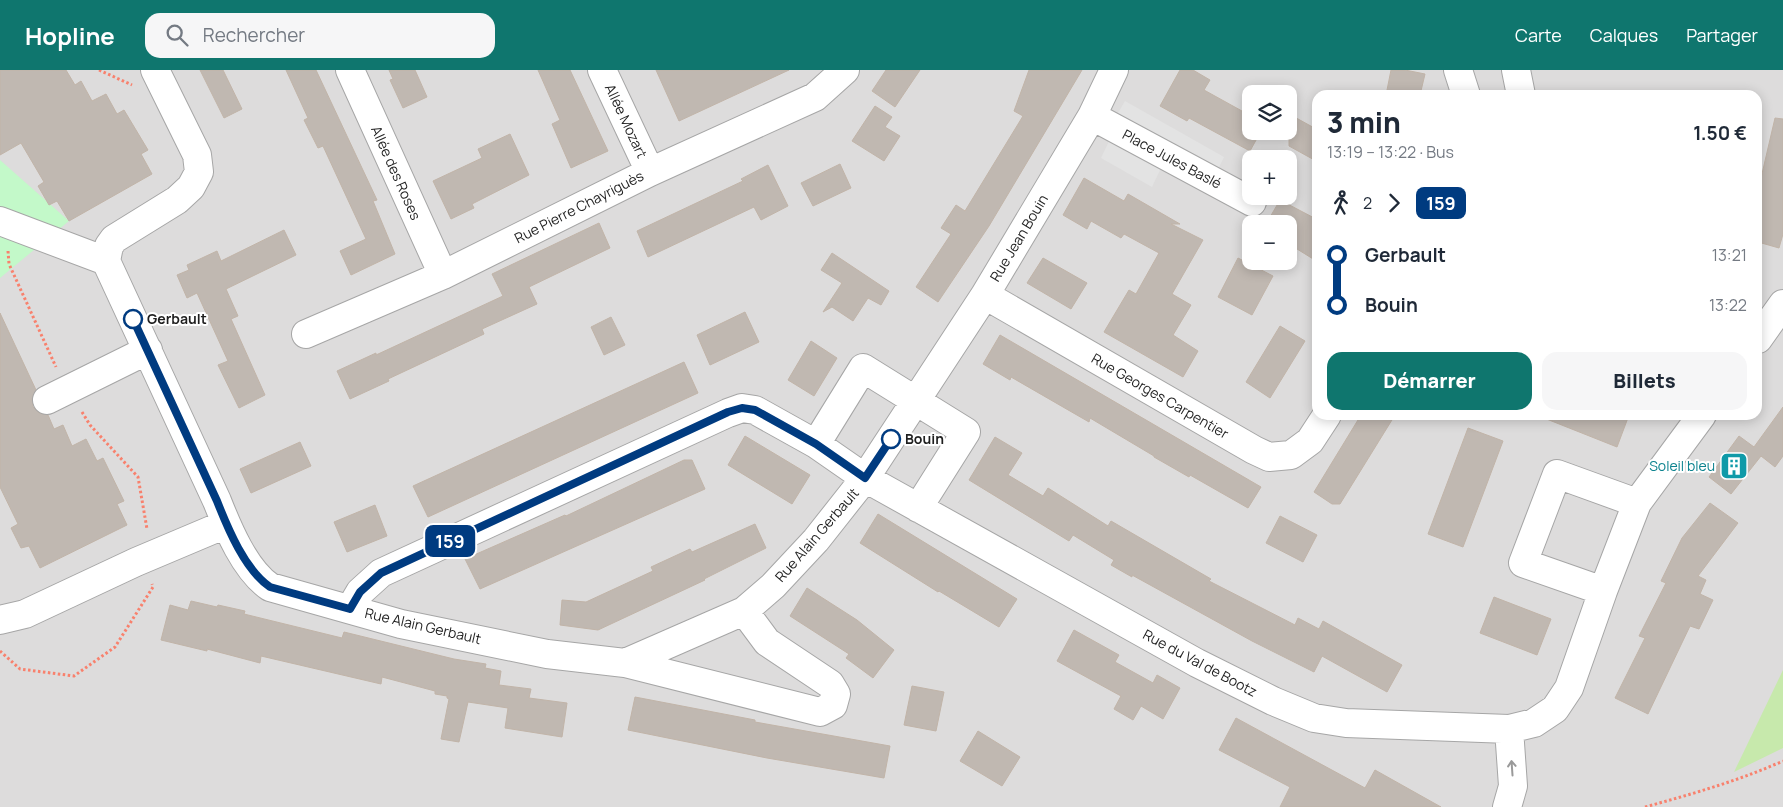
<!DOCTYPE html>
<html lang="fr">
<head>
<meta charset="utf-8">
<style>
  :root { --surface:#fff; --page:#f6f6f7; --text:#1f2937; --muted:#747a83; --accent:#0f766e }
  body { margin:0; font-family:Manrope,sans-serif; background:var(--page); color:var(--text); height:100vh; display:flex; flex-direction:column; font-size:19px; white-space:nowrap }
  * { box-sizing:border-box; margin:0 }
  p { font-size:16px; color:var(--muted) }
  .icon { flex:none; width:28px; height:28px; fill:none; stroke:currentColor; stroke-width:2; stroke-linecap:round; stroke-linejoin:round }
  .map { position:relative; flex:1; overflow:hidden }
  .drawer { position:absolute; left:1312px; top:20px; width:450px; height:330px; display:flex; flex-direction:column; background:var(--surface); border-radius:15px; box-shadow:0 2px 12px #0003 }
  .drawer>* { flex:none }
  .badge { padding:0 10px; border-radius:8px; font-size:18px; line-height:32px }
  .tools { position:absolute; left:1242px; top:15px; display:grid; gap:10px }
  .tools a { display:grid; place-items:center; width:55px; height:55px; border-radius:10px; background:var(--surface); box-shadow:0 2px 12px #0003; font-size:25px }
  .map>.badge { position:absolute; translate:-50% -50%; box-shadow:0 0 0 2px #fff }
  .legs { display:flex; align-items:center; gap:8px; height:55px; padding:0 15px; font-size:16px }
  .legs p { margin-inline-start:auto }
  .overview { display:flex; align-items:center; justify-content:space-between; height:85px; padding:0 15px }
  h1 { font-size:28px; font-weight:800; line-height:38px }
  .cta { display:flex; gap:10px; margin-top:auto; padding:10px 15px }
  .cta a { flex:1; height:58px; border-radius:15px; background:var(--accent); color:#fff; font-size:20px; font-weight:800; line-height:58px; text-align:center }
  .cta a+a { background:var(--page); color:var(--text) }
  ul { padding:0 15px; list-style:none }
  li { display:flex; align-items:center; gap:18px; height:50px; font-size:19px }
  li i { display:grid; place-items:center; width:8px; height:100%; margin:0 6px; background:currentColor }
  li i::after { content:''; width:12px; height:12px; margin:-6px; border:4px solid; border-radius:50%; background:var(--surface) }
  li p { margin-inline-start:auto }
  li:first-child i { background:linear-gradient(#0000 50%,currentColor 0) }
  li:last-child i { background:linear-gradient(currentColor 50%,#0000 0) }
  header { display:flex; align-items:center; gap:30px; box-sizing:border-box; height:70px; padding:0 25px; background:var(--accent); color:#fff }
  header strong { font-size:24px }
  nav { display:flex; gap:28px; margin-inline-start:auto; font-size:18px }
  .search { width:350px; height:45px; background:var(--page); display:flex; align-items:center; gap:12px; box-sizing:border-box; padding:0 18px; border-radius:15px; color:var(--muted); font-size:19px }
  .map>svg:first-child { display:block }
</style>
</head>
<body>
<header>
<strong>Hopline</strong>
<div class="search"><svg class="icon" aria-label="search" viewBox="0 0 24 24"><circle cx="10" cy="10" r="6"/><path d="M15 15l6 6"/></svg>Rechercher</div>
<nav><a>Carte</a><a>Calques</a><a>Partager</a></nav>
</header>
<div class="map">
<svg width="1783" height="737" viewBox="0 0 1783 737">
  <rect width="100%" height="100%" fill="#f0ece5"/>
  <!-- residential -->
  <path fill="#dddcdc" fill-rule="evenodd" d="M0,0H1783V737H0ZM1251,24H1289V61H1251ZM1318,25H1758V345H1318ZM1251,89H1289V126H1251ZM1251,154H1289V191H1251Z"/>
  <!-- grass -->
  <path fill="#c7e9ac" d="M1783,600V678L1734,702Z"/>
  <!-- park -->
  <path fill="#c3f9c9" d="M0,90L69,151L0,208Z"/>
  <!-- parking -->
  <path fill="#e3e3e3" d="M1125,31L1224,87L1216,103L1115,48Z
    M1110,69L1161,98L1152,117L1101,88Z"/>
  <!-- building -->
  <path fill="#c0b8b1" stroke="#c1b4a8" d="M0,0H66L75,15L81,11L92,31L106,24L117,44L124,40L148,80L141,84L152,104L69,151L57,131L49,135L38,116L44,112L21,73L0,85Z
    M200,0H223L242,39L224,48Z
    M286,0H316L377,130L373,131L395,184L351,205L340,181L366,169L323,76L318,78L304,50L308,48Z
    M389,0H415L427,27L403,38L390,10L393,9Z
    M538,0H570L608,81L571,98L552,54L560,50Z
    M656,0H789L679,51Z
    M886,0H920L895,37L872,21Z
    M1029,0H1082L989,156L938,232L916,217L951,164L941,158L956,135L965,141L1023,46L1014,41Z
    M1180,0H1193L1210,10L1204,20L1251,46V61H1261L1250,81L1189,48L1187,51L1160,36Z
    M1391,0H1405L1425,4L1420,25H1386Z
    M875,36L892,47L885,57L900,66L884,91L852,71Z
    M1289,44L1318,60V92L1289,76Z
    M1775,48L1783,49V164L1779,178L1758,172V121Z
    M510,64L529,105L472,134L474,138L451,149L433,111L482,88L478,79Z
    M840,94L851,118L813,136L801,113Z
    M768,95L788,136L761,150L754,137L648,187L637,161L743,111L741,109Z
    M1084,108L1124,131L1128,124L1180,154H1171L1203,170L1172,224L1191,235L1173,265L1198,281L1183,307L1104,262L1129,220L1136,224L1159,183L1124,164L1121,168L1091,151L1087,159L1063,145Z
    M1280,130L1318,150V192L1289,174V154H1266Z
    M599,153L610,178L529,217L537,234L482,259L484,264L388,309L389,311L350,329L337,301L376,283V285L503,226L492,204Z
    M284,160L296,185L226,219L238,246L231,249L265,325L239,338L218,295L228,291L197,223L187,228L177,205L189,200L187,195L217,181L221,191Z
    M832,183L889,221L881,235L868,228L853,251L832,237L823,242L842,213L821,200Z
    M1043,188L1087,213L1071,239L1027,213Z
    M1238,188L1273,206L1252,245L1218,227Z
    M745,242L759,272L710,295L697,265Z
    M0,243L36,320L32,329L33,337L39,343L48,345L54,359L63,355L72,376L86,369L97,391L103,388L124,431L117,434L127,455L40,498L29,476L21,478L11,458L18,454L0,417Z
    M611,247L625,275L604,285L591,257Z
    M1280,256L1305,271L1270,328L1246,312Z
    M1000,265L1261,417L1248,438L1190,405L1189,407L1154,387V386L1090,348L1089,352L1011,307L1010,310L983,294Z
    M811,271L837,288L814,326L788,310Z
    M684,292L698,323L428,447L413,416Z
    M1783,337V386L1775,397L1761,386L1731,424L1709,407L1739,366L1754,377Z
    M1361,345H1395L1340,434H1332L1314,422Z
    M1540,345H1629L1617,377L1539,346Z
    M1468,358L1503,371L1463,477L1428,464Z
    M745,366L810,405L792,434L728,395Z
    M995,367L1022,383L1008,405L1043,426L1048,418L1108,456L1111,451L1211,509L1209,511L1295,555L1298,548L1319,559L1323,551L1402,595L1387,622L1322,586L1314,602L1252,571L1132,505V507L1111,495L1114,490L1073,465L1069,471L969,410Z
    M300,372L311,396L251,423L240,399Z
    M684,390H692L705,419L480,519L465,489L565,445L566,446Z
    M1710,433L1738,453L1698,506L1706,510L1700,524L1713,530L1699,559L1690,556L1648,644L1615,628L1645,568L1639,566L1666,513L1661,511L1682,468Z
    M375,435L387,466L347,482L334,452Z
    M878,444L1017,529L999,557L939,521L938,522L860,473Z
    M1280,446L1317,465L1303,492L1266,473Z
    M755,454L766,478L704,509L705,510L598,560L560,555L562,530L586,532L653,501L651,497L690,479L692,482Z
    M807,518L857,550L894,580L873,608L846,588L849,584L790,546Z
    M1494,527L1551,549L1537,585L1480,563Z
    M191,531L217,537L218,535L245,541L244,544L342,568L344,562L454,589L486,594L485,598L501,601L499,615L531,619L529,628L567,633L562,667L505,658L508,638L468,632L459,672L441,669L449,629L447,628V626L435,624V621L382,607L381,614L261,586L260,593L207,579V581L161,570L170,535L188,540Z
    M1074,560L1119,585L1115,592L1153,613L1157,605L1180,618L1163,649L1141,636L1133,650L1114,639L1121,626L1057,591Z
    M912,616L944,622L936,661L904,655Z
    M635,627L755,650V652L890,676L884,708L767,688L628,660Z
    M1236,648L1365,718L1375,700L1441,737H1280L1290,717L1219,680Z
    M978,661L1020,687L1002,716L960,691Z"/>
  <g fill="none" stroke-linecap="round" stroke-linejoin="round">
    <defs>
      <path id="minor" d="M155,0L197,85L199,102L191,117L177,130L114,169L109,176L106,191L217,431C228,459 245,500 270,517L401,554L547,584L625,593L744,541L773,516L816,470L865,408L985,225L1092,46L1114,0
        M350,0L443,205
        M602,0L650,102
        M1458,0L1466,25
        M1516,0L1521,25
        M1092,46L1252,132
        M0,151L106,191
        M985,225L1254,380L1269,387L1291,385L1310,371L1327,345
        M306,264L443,205L650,102L815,27L845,0
        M1758,269L1783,234
        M47,330L148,280
        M816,374L863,298L966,362L918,438
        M1603,521L1523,493L1557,404L1637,433
        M350,539L360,522L381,503L728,343L742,338L755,340L816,374L865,408L1197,593L1273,631L1314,648L1346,653L1509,659L1534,653L1555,639L1569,618L1603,521L1637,433L1702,345
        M0,550L25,544L136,492L226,454
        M625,593L820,642L833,635L836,624L830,614L767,572L744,541
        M1507,737L1513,716L1509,659"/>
    </defs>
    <!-- minor casing -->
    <use href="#minor" stroke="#a6a6a6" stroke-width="30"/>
    <!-- path -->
    <path stroke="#f8816d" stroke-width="3" stroke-dasharray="2.5 2.5" stroke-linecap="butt" d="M99,0L132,15
      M8,181L9,194L56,297
      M82,342L90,355L138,407L147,459
      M0,581L20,599L74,606L115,577L153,517L152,514
      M1645,737C1692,724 1738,711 1783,691"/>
    <!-- minor -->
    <use href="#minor" stroke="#fff" stroke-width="28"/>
  </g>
  <!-- one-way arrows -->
  <defs><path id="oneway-shaft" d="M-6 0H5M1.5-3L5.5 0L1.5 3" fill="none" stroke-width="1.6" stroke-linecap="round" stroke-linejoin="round" transform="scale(1.25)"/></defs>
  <use stroke="#9a9a9a" href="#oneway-shaft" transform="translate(1512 698) rotate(-94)"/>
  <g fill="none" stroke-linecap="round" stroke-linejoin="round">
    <defs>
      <path id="line-1" d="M133,249L217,431C228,459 245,500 270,517L350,539L360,522L381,503L728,342L742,338L755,340L816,374L865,408L891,369"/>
    </defs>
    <!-- line-1 casing -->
    <use href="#line-1" stroke="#fff" stroke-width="11"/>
    <!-- line-1 -->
    <use href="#line-1" stroke="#003b80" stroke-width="8"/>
  </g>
  <!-- icons -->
  <defs>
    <symbol id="building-square" viewBox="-11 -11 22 22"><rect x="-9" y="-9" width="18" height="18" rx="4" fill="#0f9aa8" stroke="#fff"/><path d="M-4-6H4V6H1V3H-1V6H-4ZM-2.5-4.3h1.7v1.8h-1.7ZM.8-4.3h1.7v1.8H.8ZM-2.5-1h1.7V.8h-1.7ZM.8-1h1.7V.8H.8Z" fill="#fff"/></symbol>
  </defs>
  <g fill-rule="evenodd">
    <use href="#building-square" x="1718" y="380" width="32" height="32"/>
  </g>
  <!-- markers -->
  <g fill="#fff" stroke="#003b80" stroke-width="2.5">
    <circle cx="133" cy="249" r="9"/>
    <circle cx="891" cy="369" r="9"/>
  </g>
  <g text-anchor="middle" stroke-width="4" stroke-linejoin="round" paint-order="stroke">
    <!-- street labels -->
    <g font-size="14" fill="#1f1f1f" stroke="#fff">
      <text transform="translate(626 51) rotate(65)" y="5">Allée Mozart</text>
      <text transform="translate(1172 89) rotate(28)" y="5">Place Jules Baslé</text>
      <text transform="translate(396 103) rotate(66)" y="5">Allée des Roses</text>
      <text transform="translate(579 137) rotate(-27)" y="5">Rue Pierre Chayriguès</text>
      <text transform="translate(1019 168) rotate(-59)" y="5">Rue Jean Bouin</text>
      <text transform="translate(1160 326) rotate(30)" y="5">Rue Georges Carpentier</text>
      <text transform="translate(817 465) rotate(-49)" y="5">Rue Alain Gerbault</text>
      <text transform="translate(423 556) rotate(13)" y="5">Rue Alain Gerbault</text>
      <text transform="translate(1200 593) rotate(28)" y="5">Rue du Val de Bootz</text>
    </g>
    <!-- stop labels -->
    <g font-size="14" font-weight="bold" fill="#1f1f1f" stroke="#fff" text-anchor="start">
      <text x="147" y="254">Gerbault</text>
      <text x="905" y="374">Bouin</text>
    </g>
    <!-- culture labels -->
    <g font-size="14" fill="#0d838f" stroke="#fff" text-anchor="end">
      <text x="1715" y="401">Soleil bleu</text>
    </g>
  </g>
</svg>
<div class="tools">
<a><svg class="icon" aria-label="layers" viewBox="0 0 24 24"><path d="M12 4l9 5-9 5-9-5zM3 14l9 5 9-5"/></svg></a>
<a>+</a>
<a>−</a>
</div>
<b class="badge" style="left:450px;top:471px;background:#003b80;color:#fff">159</b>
<section class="drawer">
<div class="overview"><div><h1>3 min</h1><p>13:19 – 13:22 · Bus</p></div><b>1.50 €</b></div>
<div class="legs"><svg class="icon" aria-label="walk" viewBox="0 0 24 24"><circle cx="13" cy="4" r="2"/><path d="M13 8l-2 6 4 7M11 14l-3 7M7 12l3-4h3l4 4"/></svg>2<svg class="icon" aria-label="forward" viewBox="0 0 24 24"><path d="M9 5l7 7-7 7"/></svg><b class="badge" style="background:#003b80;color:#fff">159</b></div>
<ul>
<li><i style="color:#003b80"></i><b>Gerbault</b><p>13:21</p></li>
<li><i style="color:#003b80"></i><b>Bouin</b><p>13:22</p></li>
</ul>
<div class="cta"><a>Démarrer</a><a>Billets</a></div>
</section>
</div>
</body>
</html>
